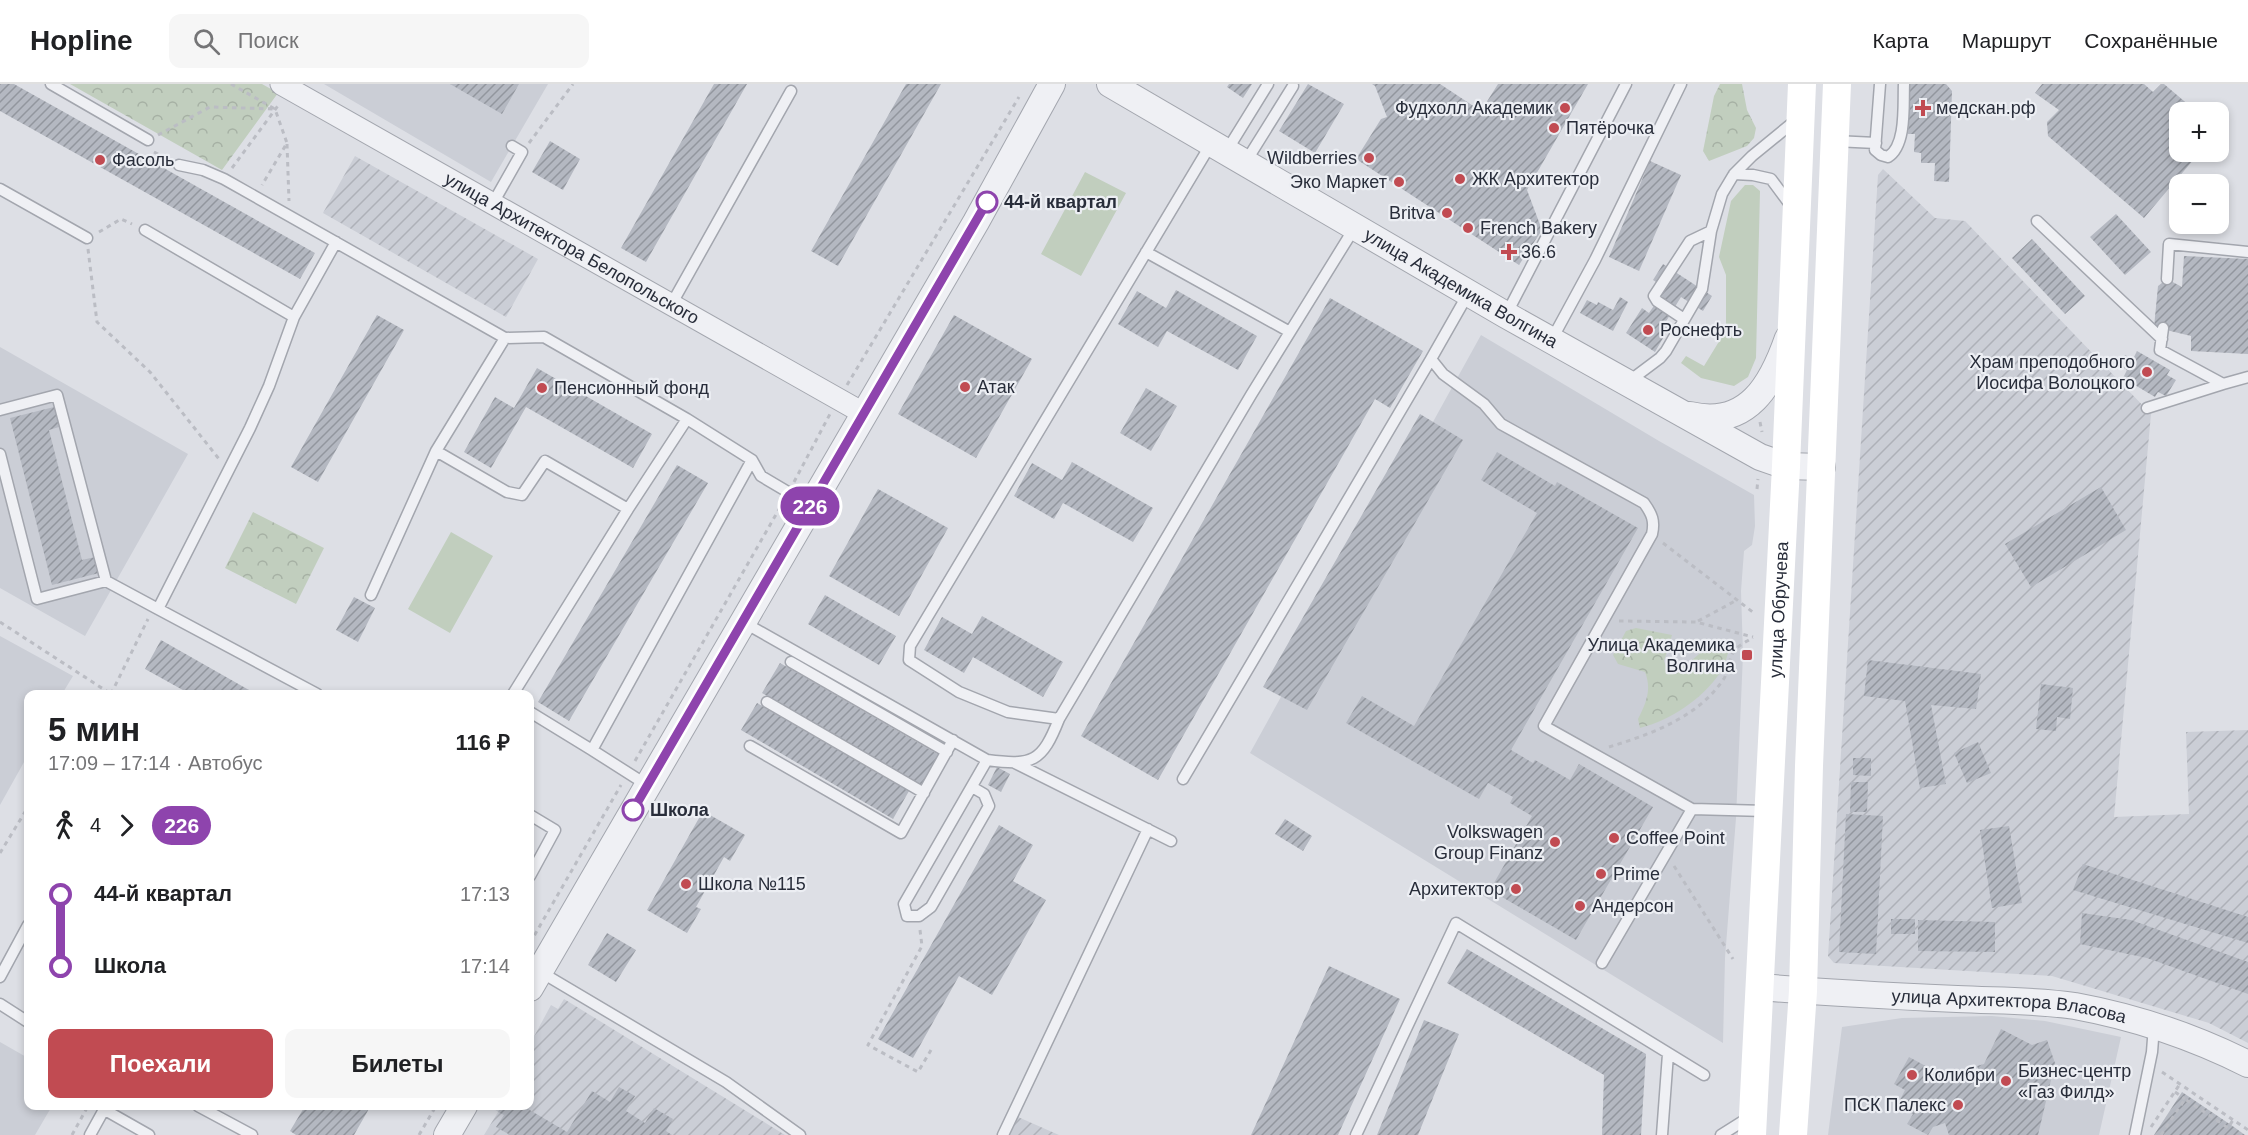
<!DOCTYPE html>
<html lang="ru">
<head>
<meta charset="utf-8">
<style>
  :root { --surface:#fff; --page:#f6f6f6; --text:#202124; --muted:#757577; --line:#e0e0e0; --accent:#c14b52 }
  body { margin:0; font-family:Arial,sans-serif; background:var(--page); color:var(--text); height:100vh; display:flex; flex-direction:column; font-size:22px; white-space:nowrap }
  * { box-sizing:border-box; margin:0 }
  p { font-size:20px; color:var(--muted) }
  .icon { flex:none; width:33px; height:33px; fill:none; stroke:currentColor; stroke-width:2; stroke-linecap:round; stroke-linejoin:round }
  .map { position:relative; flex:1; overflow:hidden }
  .details { position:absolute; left:24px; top:606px; width:510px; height:420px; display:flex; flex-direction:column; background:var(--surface); border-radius:12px; box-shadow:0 3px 9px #0003 }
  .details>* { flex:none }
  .badge { padding:0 12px; border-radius:20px; font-size:21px; line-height:39px }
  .buttons { position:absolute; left:2169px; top:18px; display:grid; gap:12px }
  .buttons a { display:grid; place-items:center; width:60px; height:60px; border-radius:12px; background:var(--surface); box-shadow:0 3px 9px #0003; font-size:30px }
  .map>.badge { position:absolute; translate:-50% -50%; box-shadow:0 0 0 3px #fff }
  .legs { display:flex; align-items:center; gap:9px; height:66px; padding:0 24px; font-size:20px }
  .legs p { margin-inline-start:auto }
  .headline { display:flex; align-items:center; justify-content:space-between; height:102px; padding:0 24px }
  h1 { font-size:33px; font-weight:700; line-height:45px }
  .cta { display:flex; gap:12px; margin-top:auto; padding:12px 24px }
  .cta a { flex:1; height:69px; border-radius:12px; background:var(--accent); color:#fff; font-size:24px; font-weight:700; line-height:69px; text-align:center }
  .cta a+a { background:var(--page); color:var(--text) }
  ul { padding:0 24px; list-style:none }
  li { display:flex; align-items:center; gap:21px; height:72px; font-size:22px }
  li i { display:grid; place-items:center; width:9px; height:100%; margin:0 8px; background:currentColor }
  li i::after { content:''; width:15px; height:15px; margin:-8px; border:4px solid; border-radius:50%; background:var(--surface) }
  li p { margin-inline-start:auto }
  li:first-child i { background:linear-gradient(#0000 50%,currentColor 0) }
  li:last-child i { background:linear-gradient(currentColor 50%,#0000 0) }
  header { display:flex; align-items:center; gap:36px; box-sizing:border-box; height:84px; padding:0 30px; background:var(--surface); border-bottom:2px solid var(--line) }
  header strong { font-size:28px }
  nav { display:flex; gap:33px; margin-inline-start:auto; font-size:21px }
  .search { width:420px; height:54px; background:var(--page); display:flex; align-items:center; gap:15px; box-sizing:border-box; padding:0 21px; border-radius:12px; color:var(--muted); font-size:22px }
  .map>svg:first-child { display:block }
</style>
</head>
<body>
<header>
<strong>Hopline</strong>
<div class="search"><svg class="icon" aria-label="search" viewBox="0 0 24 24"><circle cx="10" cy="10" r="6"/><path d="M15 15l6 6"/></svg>Поиск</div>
<nav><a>Карта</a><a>Маршрут</a><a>Сохранённые</a></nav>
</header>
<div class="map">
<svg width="2248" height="1051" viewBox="0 0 2248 1051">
  <defs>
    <pattern id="industrial-furrows" width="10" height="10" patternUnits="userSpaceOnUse" patternTransform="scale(1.5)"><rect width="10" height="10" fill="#cbced6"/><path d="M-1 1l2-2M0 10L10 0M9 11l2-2" fill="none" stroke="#aeb1b8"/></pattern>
    <pattern id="forest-crowns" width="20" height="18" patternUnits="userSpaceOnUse" patternTransform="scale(1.5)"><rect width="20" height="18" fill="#c1cebe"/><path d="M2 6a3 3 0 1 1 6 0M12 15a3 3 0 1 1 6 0" fill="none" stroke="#a6b1a4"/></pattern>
    <pattern id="building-hatch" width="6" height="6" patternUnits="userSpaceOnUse" patternTransform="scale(1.5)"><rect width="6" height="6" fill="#b4b8c1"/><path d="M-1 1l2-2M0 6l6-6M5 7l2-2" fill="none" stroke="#92969e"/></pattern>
  </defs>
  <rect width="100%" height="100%" fill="#dddfe5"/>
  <!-- built -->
  <path fill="#cbced6" d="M324,0H548L491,98Z
    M1481,251L1659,357L1754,411L1755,442L1752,461L1744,467L1741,507L1743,570L1736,734L1725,874L1723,959L1250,669Z
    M0,263L188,370L85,552L0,504Z
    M0,552L73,592L62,610H28V671L0,721Z
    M1992,932L2045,937L2121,953L2099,1051H1828L1842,943L1902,934Z
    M0,958L28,974V1022H52L35,1051H0Z"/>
  <!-- industrial -->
  <path fill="url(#industrial-furrows)" d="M355,72L538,175L506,233L323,129Z
    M1883,85L1935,134L1965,137L2151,330L2114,733L2189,730L2186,648L2248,646V959L2209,939L2052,892L1834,879L1828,872L1878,91Z
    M564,915L785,1051H484L498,1028L493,1024L495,1022H530V960L551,921L558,925Z
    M1018,1033L1059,1051H1010Z"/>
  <!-- grass -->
  <path fill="#c1cebe" d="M1085,88L1126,109L1081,192L1041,170Z
    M1745,101H1753L1760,107L1756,274L1748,293L1734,302L1701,294L1681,279L1686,272L1704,282L1726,246V191L1719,173L1731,117Z
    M451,448L493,472L450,549L408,525Z"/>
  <!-- forest -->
  <path fill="url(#forest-crowns)" d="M70,0H262L278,9L222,86Z
    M1720,0H1742L1747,26L1756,44L1754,54L1747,62L1709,77L1703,67L1714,12Z
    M253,428L324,464L296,520L225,484Z
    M1636,544L1672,551L1664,577L1667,585C1687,585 1701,568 1715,555H1724L1730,563C1727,571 1725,582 1720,589C1702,615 1671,636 1640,644L1638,635C1646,619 1652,606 1645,588L1618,580L1613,571L1626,547Z"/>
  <!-- building -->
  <path fill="url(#building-hatch)" d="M0,0H14L315,169L300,195L0,27Z
    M450,0H519L502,30Z
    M714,0H747L646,178L621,164Z
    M906,0H941L838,182L811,167Z
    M1229,0H1252L1243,14L1227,3Z
    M1308,0L1344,20L1315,69L1279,47Z
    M1372,0H1440L1481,27L1498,0H1588L1527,106L1542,146L1519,181L1356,75L1381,35L1387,33L1375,2Z
    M1910,0H1946L1952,7L1949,98L1934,97L1935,79H1921V69L1914,68L1915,50H1908Z
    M2042,0H2144L2153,8L2161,0H2164L2197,28H2180V68H2200L2144,134L2048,52L2047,38L2059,26L2035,9Z
    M550,57L580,75L563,106L532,88Z
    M1650,77L1681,91L1639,187L1609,173Z
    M2116,130L2151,168L2125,191L2090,153Z
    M2032,155L2085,212L2065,230L2012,174Z
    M2184,172L2248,175V270L2191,267V252L2154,243L2158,202L2167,195L2182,203Z
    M1663,180L1712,212L1703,227L1681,213L1665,239L1670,242L1655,268L1626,249L1642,224L1649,229L1666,204L1653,196Z
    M1176,206L1257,252L1238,286L1167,247L1158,263L1118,240L1137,207L1166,224Z
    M1620,213L1628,218L1613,247L1580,229L1587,216L1597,221L1598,218L1613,226Z
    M1330,214L1423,267L1390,324L1375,315L1158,696L1081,652Z
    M377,231L404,246L318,398L291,383Z
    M954,231L1032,275L976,374L898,330Z
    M2137,267L2170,286L2167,291L2176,296L2166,312L2158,308L2155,313L2123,294L2127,286L2119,281L2125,271L2133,275Z
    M537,284L652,350L633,384L526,323L491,384L464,368L495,313L514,324Z
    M1146,304L1177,322L1151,367L1120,349Z
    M54,323L59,343L49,346L82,476L95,473L99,489L52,501L10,334Z
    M1420,330L1463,356L1307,626L1263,603Z
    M1497,368L1555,402L1557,398L1638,444L1511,666L1533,679L1535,676L1570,696L1579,680L1653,723L1576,856L1490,806L1532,732L1510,719L1513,713L1488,699L1479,715L1346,639L1362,612L1414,642L1537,429L1481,396Z
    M1072,378L1153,424L1133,458L1063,419L1054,435L1014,412L1032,379L1062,396Z
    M677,381L708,399L569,637L538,618Z
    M2101,403L2126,446L2031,503L2005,460Z
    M878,405L948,444L899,532L829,492Z
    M825,511L896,552L879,581L808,540Z
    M354,513L375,524L358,558L336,546Z
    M982,532L1063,578L1043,613L973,573L964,589L924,566L942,533L972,550Z
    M161,556L256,610H190L145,585Z
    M1868,576L1981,590L1976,625L1931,621L1946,700L1920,704L1905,617L1864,612Z
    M780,579L939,671L921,701L762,609Z
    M2041,600L2073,604L2070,635L2057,633L2056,647L2036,645Z
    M757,619L909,707L893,735L741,646Z
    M1978,658L1991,689L1967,699L1954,669Z
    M1853,674H1871V692L1853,691Z
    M997,683L1010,690L1001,708L988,701Z
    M1851,698H1868L1867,728H1850Z
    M703,727L745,751L730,777L724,773L696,823L701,825L687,849L647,826Z
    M1846,730L1883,732L1876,870L1839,868Z
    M1285,735L1312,752L1303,767L1275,750Z
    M999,741L1033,761L1013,797L1046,816L992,911L959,892L913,974L878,955Z
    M2009,742L2022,819L1992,824L1980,746Z
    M2083,780L2248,833V859L2073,806Z
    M2082,829L2131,836L2248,878V910L2147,874L2080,860Z
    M1891,835H1915V850H1891Z
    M1918,836L1995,838V868L1918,867Z
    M607,849L636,866L616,898L588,881Z
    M1467,865L1646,970L1641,1051H1602L1604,991L1447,899Z
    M1329,882L1400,915L1338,1051H1251Z
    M1424,936L1459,950L1445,984L1418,1051H1377Z
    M2001,945L2032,961L2047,956L2055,979L2038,1051H1949L1945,1039L1933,1043L1928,1051L1907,1040L1913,1030L1897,1022L1905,1006L1894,1000L1909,973L1957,999L1981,991L1977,982L1984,980Z
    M619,1003L635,1012L626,1027L645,1039L654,1024L673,1035L666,1047L672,1051H510L496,1043L504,1031L498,1028L501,1022H523L567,1048L592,1007L610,1018Z
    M2182,1008L2234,1043L2245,1051H2154Z
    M305,1022H368L370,1023L354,1051H296L290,1047Z"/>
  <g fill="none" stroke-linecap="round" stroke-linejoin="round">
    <defs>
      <path id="service" d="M51,0L148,56
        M1880,0L1875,66L1881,71L1888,73C1907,61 1903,20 1904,0
        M1835,57L1876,59
        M1226,68L1268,0
        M1245,79L1293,2
        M179,81L203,86L224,95L505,254
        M1734,90L1753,91L1771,95L1791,122
        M0,105L87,154
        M492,121L522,68L512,62
        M2037,137L2162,255
        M145,146L294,233
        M1146,168L1290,248
        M2167,195L2169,160L2248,168
        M1468,210L1431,275L1443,290L1484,320L1501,340L1644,419C1652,430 1655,437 1652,450L1544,642L1692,725L1766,727
        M671,221L791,7
        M1506,231L1626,0
        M1684,235L1657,217L1654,212L1690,157L1711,147
        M2163,244L2160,266L2223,300L2248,293
        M1551,257L1595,176L1681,0
        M1628,298L1660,274L1666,267L1702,205L1711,147L1722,110L1734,90L1752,72L1796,36
        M2147,324L2223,300
        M0,326L57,311L106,497L37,515L0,370
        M436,367L507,408L522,411L545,377L628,425
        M106,497L158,525
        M371,511L436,367L505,254L544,253L687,335L752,376L761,392L810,421
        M743,538L987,676C1033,682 1042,678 1059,635L1251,311L1355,143
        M791,578L947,668
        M317,610L158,525L250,344L269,302L294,233L336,158
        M513,610L628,425L687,335
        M767,618L924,709
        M530,628L592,666
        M1059,635L1008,628L959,608L909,576L910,562L1211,60
        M750,662L901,749L953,656
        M1015,679L1171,757
        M1183,695L1431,275
        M647,701L592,666L752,376
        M972,703L984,710L989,722L931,823L919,832H907L904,820L987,676
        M530,731L555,746L530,792
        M1602,879L1692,725
        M539,887L726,998L800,1051
        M0,893L28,841
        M0,920L28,938
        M198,1022L252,1051
        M105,1026L149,1051
        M90,1051L106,1022
        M1003,1051L1148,745
        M1356,1051L1456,839L1704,991
        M1662,1051L1668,970
        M1721,1051L1748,1034
        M2135,1051L2152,968L2154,942"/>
      <g id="minor">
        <path id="s1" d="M281,0L863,329"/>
      </g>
      <g id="tertiary">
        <path id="s2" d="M1110,0L1506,231L1760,373L1786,382L1822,383"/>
        <path d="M1690,331C1748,345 1772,300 1788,254"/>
        <path id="s3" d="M1761,903C1826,909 1891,912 1957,915C1996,917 2036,916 2075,922C2135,933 2194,953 2248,980"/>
        <path d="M530,904L976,138L1052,0"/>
        <path d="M447,1051L464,1022"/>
      </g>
    </defs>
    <!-- service casing -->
    <use href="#service" stroke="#a3a6ae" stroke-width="13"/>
    <!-- minor casing -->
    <use href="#minor" stroke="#a3a6ae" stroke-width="23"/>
    <!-- tertiary casing -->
    <use href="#tertiary" stroke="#a3a6ae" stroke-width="28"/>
    <!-- path -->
    <path stroke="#bbbdc4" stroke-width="3" stroke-dasharray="4.5 4.5" stroke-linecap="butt" d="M231,0L275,25L287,59L262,101
      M158,51L210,23L275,25
      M529,59L573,0
      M287,60L289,117
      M154,68L167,75
      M232,84L280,19
      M99,148L121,135L132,140
      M88,165L97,238L150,288L219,375
      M847,301L1019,13
      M1760,338L1762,348
      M794,398L830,330
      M1757,405L1758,395
      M1663,459L1754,529
      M1619,537L1696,538L1753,553
      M1698,537L1737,516
      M0,538L111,610
      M98,610H110
      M111,610L148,535
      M1609,663C1651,650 1697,634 1723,596C1729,588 1728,574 1735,566C1739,561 1748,557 1753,553
      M635,677L782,420
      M0,769L28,723
      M1674,782L1733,875
      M920,846L922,862L868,961L918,988L931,966
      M530,859L621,701
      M2162,988L2248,1046
      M2175,1008L2185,1015
      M2151,1043L2180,1000
      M72,1051L88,1022
      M419,1051L436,1022
      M2161,1051L2185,1015L2228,1044L2233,1036"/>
    <!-- service -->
    <use href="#service" stroke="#eff0f4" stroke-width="10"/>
    <!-- minor -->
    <use href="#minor" stroke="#eff0f4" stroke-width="21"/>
    <!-- tertiary -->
    <use href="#tertiary" stroke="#eff0f4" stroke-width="26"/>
    <!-- secondary -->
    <g stroke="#fff" stroke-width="28">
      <path id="s4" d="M1752,1051L1786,382L1802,0"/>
      <path d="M1793,1051L1803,907L1809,682L1837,0"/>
    </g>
  </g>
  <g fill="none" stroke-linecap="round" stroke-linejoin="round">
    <defs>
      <path id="line-1" d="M633,726L987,118"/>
    </defs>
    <!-- line-1 casing -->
    <use href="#line-1" stroke="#fff" stroke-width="14"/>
    <!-- line-1 -->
    <use href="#line-1" stroke="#8e44ad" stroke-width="9"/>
  </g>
  <!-- markers -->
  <g fill="#c14b52" stroke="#eceef3" stroke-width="2">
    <circle cx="1565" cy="24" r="6"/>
    <path d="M1920 15h6v6h6v6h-6v6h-6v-6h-6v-6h6z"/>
    <circle cx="1554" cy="44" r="6"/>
    <circle cx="1369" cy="74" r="6"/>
    <circle cx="100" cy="76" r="6"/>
    <circle cx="1460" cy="95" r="6"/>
    <circle cx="1399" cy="98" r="6"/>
    <circle cx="1447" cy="129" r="6"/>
    <circle cx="1468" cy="144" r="6"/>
    <path d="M1506 159h6v6h6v6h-6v6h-6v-6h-6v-6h6z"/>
    <circle cx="1648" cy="246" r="6"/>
    <circle cx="2147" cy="288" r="6"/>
    <circle cx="965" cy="303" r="6"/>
    <circle cx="542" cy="304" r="6"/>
    <rect x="1741" y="565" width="12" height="12" rx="3"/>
    <circle cx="1614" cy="754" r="6"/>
    <circle cx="1555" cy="758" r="6"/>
    <circle cx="1601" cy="790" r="6"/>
    <circle cx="686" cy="800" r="6"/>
    <circle cx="1516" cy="805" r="6"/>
    <circle cx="1580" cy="822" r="6"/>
    <circle cx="1912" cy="991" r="6"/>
    <circle cx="2006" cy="997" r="6"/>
    <circle cx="1958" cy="1021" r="6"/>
  </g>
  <g fill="#fff" stroke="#8e44ad" stroke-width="3">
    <circle cx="987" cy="118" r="10"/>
    <circle cx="633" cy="726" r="10"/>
  </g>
  <g text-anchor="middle" stroke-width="4.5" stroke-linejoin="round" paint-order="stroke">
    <!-- poi labels -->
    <g font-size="18" fill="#282d3a" stroke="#eceef3" text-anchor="start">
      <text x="1553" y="30" text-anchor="end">Фудхолл Академик</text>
      <text x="1936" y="30">медскан.рф</text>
      <text x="1566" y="50">Пятёрочка</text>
      <text x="1357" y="80" text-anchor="end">Wildberries</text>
      <text x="112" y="82">Фасоль</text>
      <text x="1472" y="101">ЖК Архитектор</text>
      <text x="1387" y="104" text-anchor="end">Эко Маркет</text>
      <text x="1435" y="135" text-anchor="end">Britva</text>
      <text x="1480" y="150">French Bakery</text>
      <text x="1521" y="174">36.6</text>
      <text x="1660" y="252">Роснефть</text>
      <text x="2135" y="284" text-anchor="end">Храм преподобного<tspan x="2135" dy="21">Иосифа Волоцкого</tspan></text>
      <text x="977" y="309">Атак</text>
      <text x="554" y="310">Пенсионный фонд</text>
      <text x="1735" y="567" text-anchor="end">Улица Академика<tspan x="1735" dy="21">Волгина</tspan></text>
      <text x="1543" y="754" text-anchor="end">Volkswagen<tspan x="1543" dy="21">Group Finanz</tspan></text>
      <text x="1626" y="760">Coffee Point</text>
      <text x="1613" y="796">Prime</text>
      <text x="698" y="806">Школа №115</text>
      <text x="1504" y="811" text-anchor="end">Архитектор</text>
      <text x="1592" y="828">Андерсон</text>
      <text x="2018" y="993">Бизнес-центр<tspan x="2018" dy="21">«Газ Филд»</tspan></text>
      <text x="1924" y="997">Колибри</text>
      <text x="1946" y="1027" text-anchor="end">ПСК Палекс</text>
    </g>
    <!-- stop labels -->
    <g font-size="18" font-weight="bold" fill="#282d3a" stroke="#eceef3" text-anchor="start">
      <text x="1004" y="124">44-й квартал</text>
      <text x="650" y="732">Школа</text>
    </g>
    <!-- street labels -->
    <g font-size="18" fill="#282d3a" stroke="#eceef3">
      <text dy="6" stroke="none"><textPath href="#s1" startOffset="334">улица Архитектора Белопольского</textPath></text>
      <text dy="6" stroke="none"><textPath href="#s2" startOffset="406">улица Академика Волгина</textPath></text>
      <text dy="6" stroke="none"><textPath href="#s4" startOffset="526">улица Обручева</textPath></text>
      <text dy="6" stroke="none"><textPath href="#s3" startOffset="249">улица Архитектора Власова</textPath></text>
    </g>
  </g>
</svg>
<div class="buttons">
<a>+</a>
<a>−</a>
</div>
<b class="badge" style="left:810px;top:422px;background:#8e44ad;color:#fff">226</b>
<section class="details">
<div class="headline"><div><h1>5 мин</h1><p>17:09 – 17:14 · Автобус</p></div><b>116 ₽</b></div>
<div class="legs"><svg class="icon" aria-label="walk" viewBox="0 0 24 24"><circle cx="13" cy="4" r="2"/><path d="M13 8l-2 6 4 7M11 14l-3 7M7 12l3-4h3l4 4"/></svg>4<svg class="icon" aria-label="forward" viewBox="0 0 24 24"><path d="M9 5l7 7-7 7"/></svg><b class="badge" style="background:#8e44ad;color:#fff">226</b></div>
<ul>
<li><i style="color:#8e44ad"></i><b>44-й квартал</b><p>17:13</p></li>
<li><i style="color:#8e44ad"></i><b>Школа</b><p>17:14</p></li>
</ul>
<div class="cta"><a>Поехали</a><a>Билеты</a></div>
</section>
</div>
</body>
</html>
